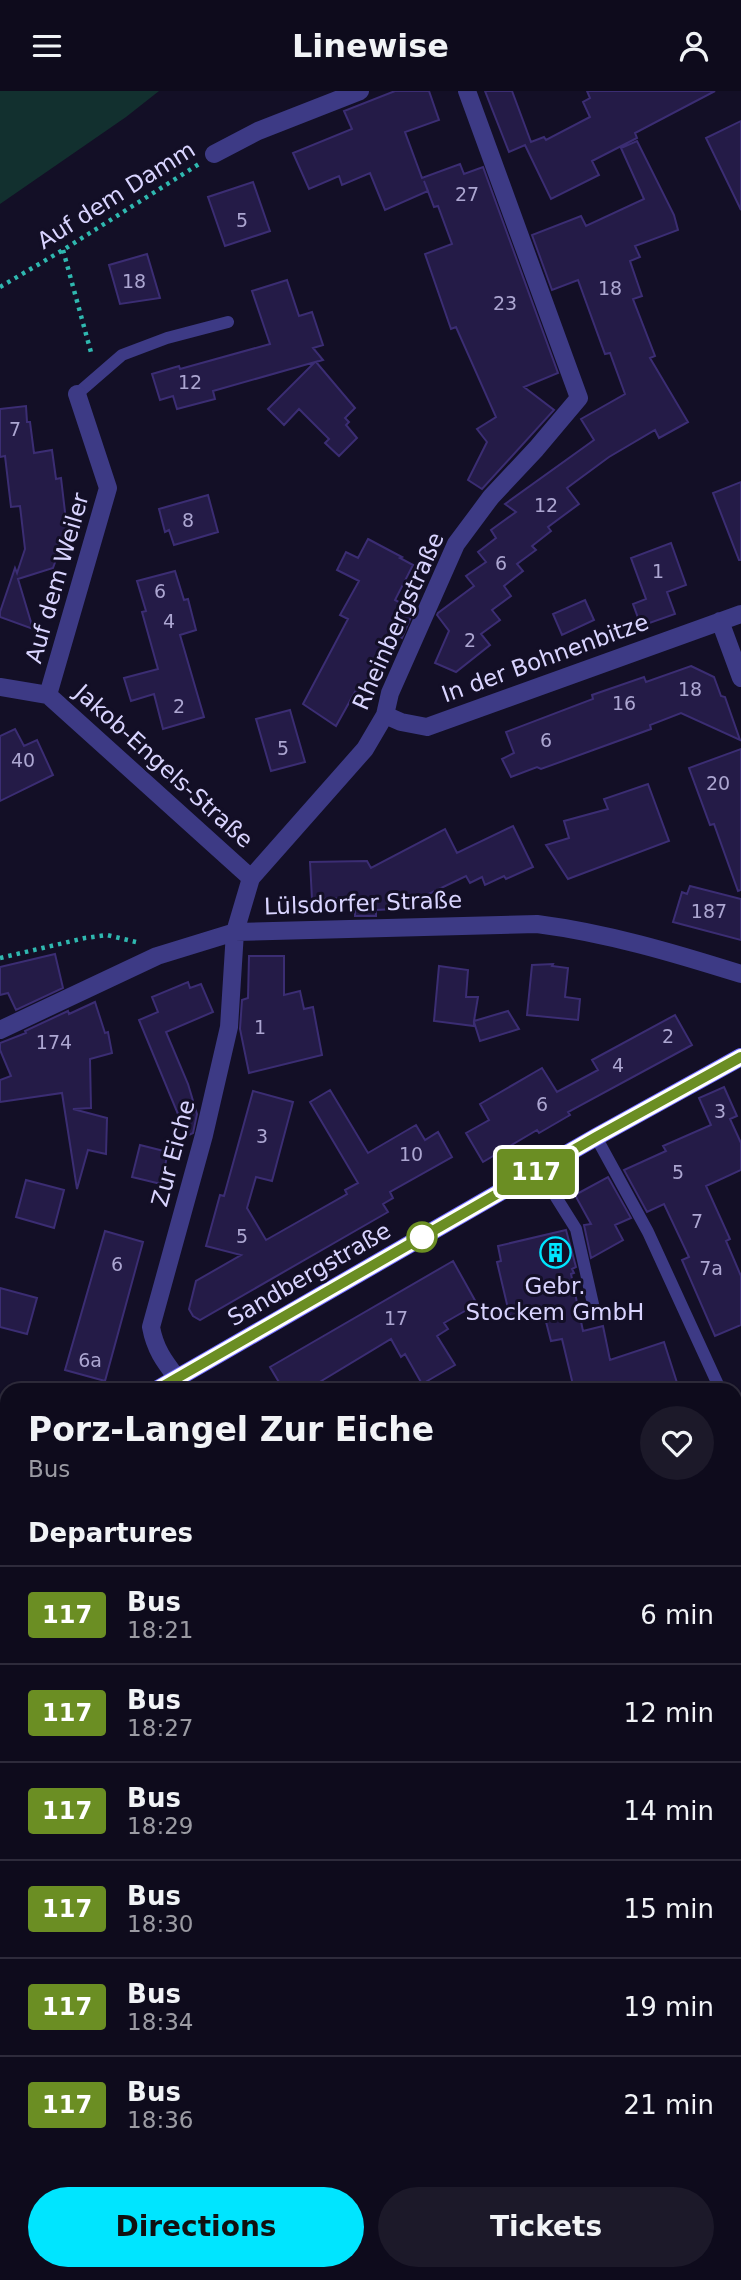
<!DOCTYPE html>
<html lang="en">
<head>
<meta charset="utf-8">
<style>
  :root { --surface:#0e0b1c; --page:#1c1929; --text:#f1f3f6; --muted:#9b9ba3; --line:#2e2b3b; --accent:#00e5ff }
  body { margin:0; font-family:"DejaVu Sans",sans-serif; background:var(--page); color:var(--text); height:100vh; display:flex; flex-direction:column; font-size:26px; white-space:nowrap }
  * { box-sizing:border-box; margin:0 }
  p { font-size:23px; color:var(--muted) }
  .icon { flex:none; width:38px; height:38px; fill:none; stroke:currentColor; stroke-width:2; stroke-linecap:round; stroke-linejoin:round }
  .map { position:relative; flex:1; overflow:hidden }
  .panel { position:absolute; left:0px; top:1292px; width:742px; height:898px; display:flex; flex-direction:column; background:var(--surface); border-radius:21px 21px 0 0; box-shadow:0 2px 5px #0004,0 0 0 2px var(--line) }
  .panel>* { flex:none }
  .badge { padding:0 14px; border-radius:5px; font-size:24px; line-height:46px }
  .map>.badge { position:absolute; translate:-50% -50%; box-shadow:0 0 0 4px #fff }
  h2 { padding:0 28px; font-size:26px; line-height:63px }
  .round { display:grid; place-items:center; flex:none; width:74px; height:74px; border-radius:37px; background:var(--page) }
  .head { display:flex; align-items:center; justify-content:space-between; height:119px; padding:0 28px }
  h1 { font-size:33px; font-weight:700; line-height:52px }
  .button { display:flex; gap:14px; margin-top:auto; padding:14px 28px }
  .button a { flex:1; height:80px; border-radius:42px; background:var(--accent); color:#111; font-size:28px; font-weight:700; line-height:80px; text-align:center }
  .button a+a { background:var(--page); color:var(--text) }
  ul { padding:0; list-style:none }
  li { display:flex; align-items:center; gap:21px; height:98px; padding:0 28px; border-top:2px solid var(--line) }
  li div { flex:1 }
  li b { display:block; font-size:26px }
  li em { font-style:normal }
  li .badge { min-width:77px; font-weight:700; text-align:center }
  header { display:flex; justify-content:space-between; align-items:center; height:91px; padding:0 28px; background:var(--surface); font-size:32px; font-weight:700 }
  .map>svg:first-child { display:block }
</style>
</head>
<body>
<header><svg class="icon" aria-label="menu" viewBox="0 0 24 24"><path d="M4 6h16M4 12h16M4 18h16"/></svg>Linewise<svg class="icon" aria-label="person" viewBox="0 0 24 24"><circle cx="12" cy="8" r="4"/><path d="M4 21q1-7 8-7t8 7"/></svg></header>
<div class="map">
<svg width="741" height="2189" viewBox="0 0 741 2189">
  <rect width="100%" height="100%" fill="#130f26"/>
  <!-- green -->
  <path fill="#12302f" d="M0,0H159L126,26L0,113Z"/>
  <!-- building -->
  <path fill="#241b47" stroke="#3b2d73" stroke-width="2" d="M395,0H429L439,29L405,41L422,87L460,73L464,83L483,76L558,282L524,296L554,319L482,398L468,389L487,351L477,338L496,326L456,236L451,238L425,163L452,153L438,115L434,116L424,90L428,100L385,119L370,82L342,94L339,85L309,98L293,62L352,38L344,20Z
    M485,0H512L531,51L544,46L546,49L590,26L583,11L590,7L587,0H715L635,42L637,47L592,70L599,84L551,108L525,54L509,61Z
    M741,30V119L706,47Z
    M637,50L674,124L678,139L635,155L640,166L630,170L642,205L633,208L655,265L650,267L688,331L659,347L655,339L609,366L567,397L579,413L548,436L551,440L532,455L536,459L517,473L523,480L504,495L511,505L492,519L500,529L481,543L490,554L456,581L435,572L449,540L437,524L438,522L474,495L466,485L486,471L478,461L496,447L491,439L516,421L505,413L594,349L581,328L625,303L610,262L605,263L578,189L552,199L532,144L581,125L586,135L644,108L621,57Z
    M253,91L270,140L225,155L208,106Z
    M147,163L160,207L120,213L109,174Z
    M287,189L299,225L312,221L323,254L313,257L323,269L316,271L355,317L345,327L349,331L346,334L357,347L339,365L325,352L329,348L299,318L284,334L268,318L315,271L213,300L215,308L177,318L173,305L160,309L152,283L179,275L180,278L270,253L252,200Z
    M26,315L27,331H30L34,362L52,359L56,388L61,387L67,438L53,477L18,488L33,538L0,526V521L15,477L17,482L25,458L20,415L11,416L5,365L0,366V318Z
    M741,391V469H739L713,402Z
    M208,404L218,441L174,454L169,439L165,441L159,418Z
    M368,448L402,466L400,467L413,474L395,509L414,519L402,547L396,543L363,606L355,601L336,635L303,613L348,528L340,524L359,490L337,479L346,461L358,467Z
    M671,452L686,494L667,501L675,523L641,535L633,513L646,508L631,467Z
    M175,480L184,509L188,508L196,539L180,544L204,626L163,638L154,603L131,610L124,587L158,578L142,521L146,520L137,490Z
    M585,509L594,529L562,544L553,523Z
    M691,575L714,586L721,605L725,606L740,649L681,622L650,634L651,638L541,678L537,676L511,686L502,668L514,662L506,641L593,608L592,604L644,586L646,591Z
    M290,619L305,671L271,680L256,628Z
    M15,638L24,655L37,649L53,684L0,710V645Z
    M741,658V799L738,800L714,733L710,734L689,677Z
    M648,693L669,750L568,788L546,754L569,747L564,730L608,718L604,708Z
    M513,735L533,776L506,788L504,785L485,794L482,786L470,792L466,785L414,810V817L376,819V825H355V807L312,808L310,771L367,770L371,777L445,738L457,762Z
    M690,795L741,808V849L673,831L682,801L687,803Z
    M55,863L63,897L16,919L8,902L0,904V876Z
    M249,865H284V904L300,900L304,918L313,916L322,964L249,982L240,938L242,909L248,907Z
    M553,873L552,875L568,877L565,906L580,908L578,929L527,924L532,874Z
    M439,875L468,879L466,906H478L474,930L508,920L519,938L480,950L474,931V935L434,930Z
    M188,891L190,897L201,893L213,921L166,941L188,993L197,1023L193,1042L187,1045L139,929L158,921L152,906Z
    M95,911L105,942L108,941L112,962L90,968L91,1017L73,1018L107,1027L106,1063L88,1059L77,1098L62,1002L0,1011V989L11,985L0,959V952L26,942L25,940L68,920L69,923Z
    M675,924L692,954L568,1021L570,1024L539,1042L537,1039L483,1071L466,1042L489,1029L480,1013L542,977L557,1001L598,979L592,969Z
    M724,996L737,1025L730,1028L741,1052V1079L706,1095L730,1148L726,1150L741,1185V1234L715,1245L682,1169L689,1166L664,1113L647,1121L624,1079L666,1060L663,1055L711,1034L699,1007Z
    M330,999L368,1062L416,1034L425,1049L438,1041L452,1066L390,1101L393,1107L383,1113L388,1121L200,1229L193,1225L189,1218L196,1190L241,1164L206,1155L220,1104L224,1105L253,1000L293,1011L272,1090L256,1086L247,1117L266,1149L347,1103L345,1099L358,1092L310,1011Z
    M140,1054L168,1061L161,1093L132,1086Z
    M608,1086L631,1127L615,1134L623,1149L591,1167L584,1134L591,1133L575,1104Z
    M26,1089L64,1099L54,1137L16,1126Z
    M566,1139L576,1176L572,1178L574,1182L571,1183L583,1240L603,1235L610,1269L664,1251L679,1298H574L562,1248L551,1250L544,1223L510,1226L497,1171L501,1170L498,1155Z
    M105,1140L143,1151L105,1290L65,1279Z
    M453,1170L477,1213L444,1232L448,1238L437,1245L455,1274L422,1293L405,1263L401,1266L391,1248L308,1298H283L270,1276Z
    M0,1197L37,1207L27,1243L0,1236Z"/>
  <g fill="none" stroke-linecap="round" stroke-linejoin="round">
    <!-- path -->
    <path stroke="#2fb8b0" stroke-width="4.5" stroke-dasharray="3.5 5" stroke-linecap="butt" d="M63,159L92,265
      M0,196L63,159L199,73
      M0,867L85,847L107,844L136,851
      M350,2189L353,2182"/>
    <!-- lane -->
    <path stroke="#3d3a85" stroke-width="12" d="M77,303L122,264L167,247L228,231
      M596,1046L648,1141L720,1298
      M539,1079L576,1138L593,1213"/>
    <!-- street -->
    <path stroke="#3d3a85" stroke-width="18" d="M214,63L258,40L360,0
      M720,530L741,587
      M0,596L48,604L251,787
      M48,604L108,397L77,303
      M385,624L401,631L427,636L741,523
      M0,939L157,865L235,841L537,833C607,842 674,862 741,883
      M177,1287C164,1270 155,1258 151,1236L204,1044L229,936L235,841L251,787L365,658L385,624L390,602L456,453L491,406L536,358L579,307L467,0
      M0,1623L7,1619"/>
    <!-- secondary -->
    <path stroke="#6f6bff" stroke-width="18" d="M158,1298L596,1046L741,966
      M0,1393L7,1389"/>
  </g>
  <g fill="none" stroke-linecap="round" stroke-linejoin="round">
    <defs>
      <path id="line" d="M158,1298L596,1046L741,966"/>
    </defs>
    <!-- line casing -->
    <use href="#line" stroke="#fff" stroke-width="16"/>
    <!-- line -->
    <use href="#line" stroke="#6b8e23" stroke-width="10"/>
  </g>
  <!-- icons -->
  <defs>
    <symbol id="building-ring" viewBox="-11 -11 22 22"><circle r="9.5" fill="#130f26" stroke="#00e5ff" stroke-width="1.5"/><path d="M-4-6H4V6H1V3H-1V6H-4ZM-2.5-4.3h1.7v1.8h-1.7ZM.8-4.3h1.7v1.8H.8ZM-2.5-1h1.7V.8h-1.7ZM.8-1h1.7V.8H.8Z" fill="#00e5ff"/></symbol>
  </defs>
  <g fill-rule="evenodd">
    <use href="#building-ring" x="538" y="1144" width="35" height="35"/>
  </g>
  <!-- markers -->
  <circle fill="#fff" stroke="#6b8e23" stroke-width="3.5" cx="422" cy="1146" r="14"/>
  <g text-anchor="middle" stroke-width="6" stroke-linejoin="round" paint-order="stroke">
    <!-- number labels -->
    <g font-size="19" fill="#aca6d1">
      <text x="467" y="110">27</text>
      <text x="242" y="136">5</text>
      <text x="134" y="197">18</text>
      <text x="610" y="204">18</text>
      <text x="505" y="219">23</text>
      <text x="190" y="298">12</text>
      <text x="15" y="345">7</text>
      <text x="546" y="421">12</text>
      <text x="188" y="436">8</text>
      <text x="501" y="479">6</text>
      <text x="658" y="487">1</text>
      <text x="160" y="507">6</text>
      <text x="169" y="537">4</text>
      <text x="470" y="556">2</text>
      <text x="690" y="605">18</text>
      <text x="624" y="619">16</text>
      <text x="179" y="622">2</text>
      <text x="546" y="656">6</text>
      <text x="283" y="664">5</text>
      <text x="23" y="676">40</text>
      <text x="718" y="699">20</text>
      <text x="709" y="827">187</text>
      <text x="260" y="943">1</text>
      <text x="668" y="952">2</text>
      <text x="54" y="958">174</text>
      <text x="618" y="981">4</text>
      <text x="542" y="1020">6</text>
      <text x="720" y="1027">3</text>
      <text x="262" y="1052">3</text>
      <text x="411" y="1070">10</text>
      <text x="678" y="1088">5</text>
      <text x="697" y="1137">7</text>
      <text x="242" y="1152">5</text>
      <text x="117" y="1180">6</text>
      <text x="711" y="1184">7a</text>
      <text x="396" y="1234">17</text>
      <text x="90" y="1276">6a</text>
    </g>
    <!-- street labels -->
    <g font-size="23" fill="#d9d4ff" stroke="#130f26">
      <text transform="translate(116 104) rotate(-32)" y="8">Auf dem Damm</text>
      <text transform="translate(57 487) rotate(-74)" y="8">Auf dem Weiler</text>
      <text transform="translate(398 530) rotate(-66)" y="8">Rheinbergstraße</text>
      <text transform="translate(545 567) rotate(-20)" y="8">In der Bohnenbitze</text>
      <text transform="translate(164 675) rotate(42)" y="8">Jakob-Engels-Straße</text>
      <text transform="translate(363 812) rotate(-2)" y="8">Lülsdorfer Straße</text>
      <text transform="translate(173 1062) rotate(-75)" y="8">Zur Eiche</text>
      <text transform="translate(309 1183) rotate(-30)" y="8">Sandbergstraße</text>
    </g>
    <!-- poi labels -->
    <g font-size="23" fill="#d9d4ff" stroke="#130f26">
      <text x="555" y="1203">Gebr.<tspan x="555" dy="26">Stockem GmbH</tspan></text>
    </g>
  </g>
</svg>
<b class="badge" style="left:536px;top:1081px;background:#6b8e23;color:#fff">117</b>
<section class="panel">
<div class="head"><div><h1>Porz-Langel Zur Eiche</h1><p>Bus</p></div><a class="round"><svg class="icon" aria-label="heart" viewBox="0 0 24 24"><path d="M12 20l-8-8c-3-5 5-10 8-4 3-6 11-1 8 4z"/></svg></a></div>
<h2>Departures</h2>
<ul>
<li><span class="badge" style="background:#6b8e23;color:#fff">117</span><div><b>Bus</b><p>18:21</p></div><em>6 min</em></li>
<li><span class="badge" style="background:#6b8e23;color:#fff">117</span><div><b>Bus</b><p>18:27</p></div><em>12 min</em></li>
<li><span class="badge" style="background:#6b8e23;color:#fff">117</span><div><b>Bus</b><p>18:29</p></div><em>14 min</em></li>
<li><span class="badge" style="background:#6b8e23;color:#fff">117</span><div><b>Bus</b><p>18:30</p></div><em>15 min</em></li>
<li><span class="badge" style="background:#6b8e23;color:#fff">117</span><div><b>Bus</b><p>18:34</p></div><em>19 min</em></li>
<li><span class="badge" style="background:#6b8e23;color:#fff">117</span><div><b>Bus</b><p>18:36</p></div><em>21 min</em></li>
</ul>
<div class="button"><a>Directions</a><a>Tickets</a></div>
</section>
</div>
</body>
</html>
